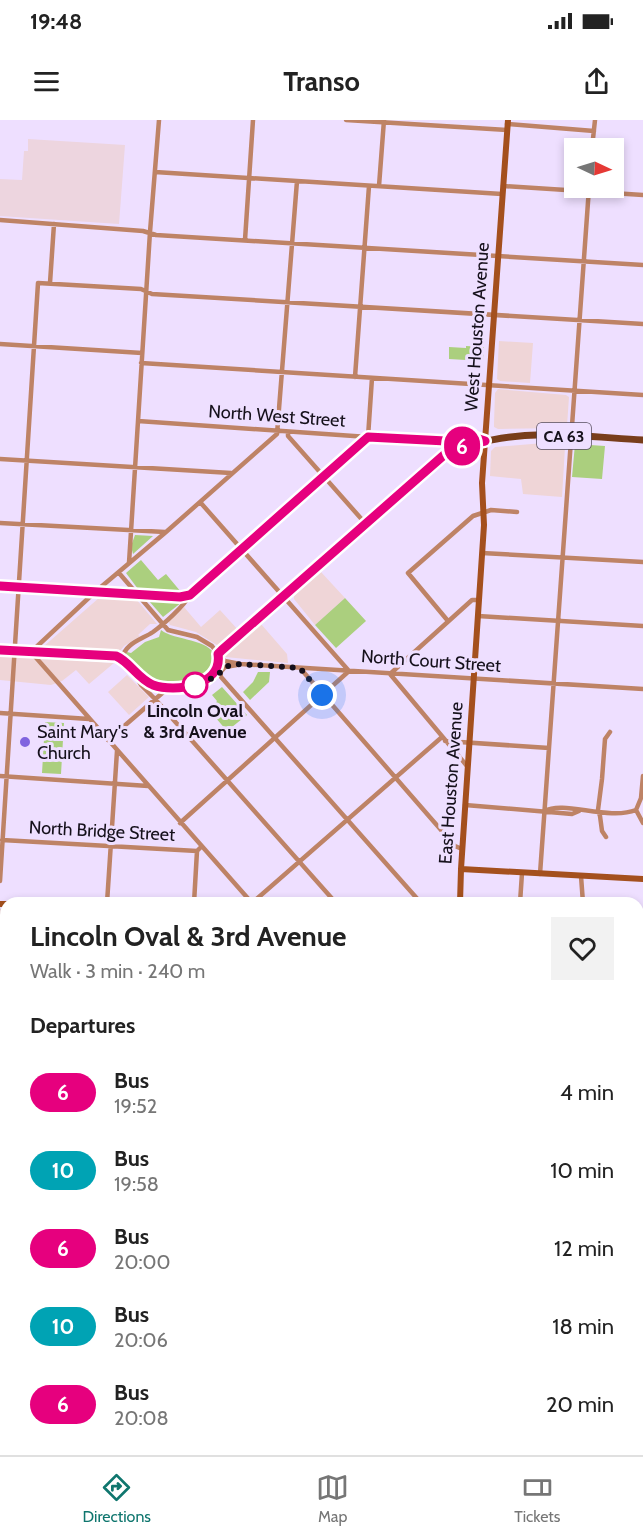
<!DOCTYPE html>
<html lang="en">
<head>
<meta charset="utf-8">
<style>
  :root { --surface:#fff; --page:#f2f2f2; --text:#222; --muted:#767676; --line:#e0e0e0; --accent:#0f766e }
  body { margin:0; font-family:Cabin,sans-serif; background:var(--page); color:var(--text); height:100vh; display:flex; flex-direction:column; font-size:22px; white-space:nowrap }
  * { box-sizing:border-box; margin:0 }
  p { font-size:20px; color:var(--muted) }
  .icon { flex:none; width:33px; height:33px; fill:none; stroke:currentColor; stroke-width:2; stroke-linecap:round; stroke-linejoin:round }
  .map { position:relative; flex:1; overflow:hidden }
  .panel { position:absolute; left:0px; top:777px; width:644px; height:558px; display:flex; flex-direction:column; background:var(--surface); border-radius:18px 18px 0 0; box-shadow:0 3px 9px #0003 }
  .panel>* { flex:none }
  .badge { padding:0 12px; border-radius:20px; font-size:21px; line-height:39px }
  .needle { width:39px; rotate:94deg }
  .tools { position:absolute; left:564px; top:18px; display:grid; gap:12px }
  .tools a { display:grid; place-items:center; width:60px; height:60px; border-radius:0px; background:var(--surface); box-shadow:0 3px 9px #0003; font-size:30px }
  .you { position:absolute; width:30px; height:30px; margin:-15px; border:4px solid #fff; border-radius:50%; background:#1a73e8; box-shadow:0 0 0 9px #1a73e833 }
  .map>.badge { position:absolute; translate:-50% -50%; box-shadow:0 0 0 3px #fff }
  h2 { padding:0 30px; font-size:22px; line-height:54px }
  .round { display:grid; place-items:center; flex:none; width:63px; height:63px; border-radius:0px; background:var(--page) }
  .summary { display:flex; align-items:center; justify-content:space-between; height:102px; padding:0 30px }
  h1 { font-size:28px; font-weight:700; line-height:45px }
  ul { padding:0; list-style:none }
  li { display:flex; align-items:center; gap:18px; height:78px; padding:0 30px }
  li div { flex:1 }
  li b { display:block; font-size:22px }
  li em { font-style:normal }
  li .badge { min-width:66px; font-weight:700; text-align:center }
  .status { display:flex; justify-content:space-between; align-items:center; height:42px; padding:0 30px; background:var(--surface); direction:ltr }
  .status svg { height:16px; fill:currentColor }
  header { display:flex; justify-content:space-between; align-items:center; height:78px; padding:0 30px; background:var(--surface); font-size:27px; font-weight:700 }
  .tabs { display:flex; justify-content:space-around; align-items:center; height:84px; border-top:2px solid var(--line); background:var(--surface); font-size:16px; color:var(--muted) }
  .tabs a { display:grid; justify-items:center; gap:3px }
  .tabs .active { color:var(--accent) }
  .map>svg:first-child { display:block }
</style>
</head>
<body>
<div class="status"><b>19:48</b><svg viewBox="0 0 49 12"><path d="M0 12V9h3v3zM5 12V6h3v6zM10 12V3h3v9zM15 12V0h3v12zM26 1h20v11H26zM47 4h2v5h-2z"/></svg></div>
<header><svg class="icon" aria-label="menu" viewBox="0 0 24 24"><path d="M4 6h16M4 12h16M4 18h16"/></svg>Transo<svg class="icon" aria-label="share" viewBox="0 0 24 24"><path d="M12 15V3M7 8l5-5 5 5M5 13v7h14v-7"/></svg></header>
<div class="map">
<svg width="643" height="1335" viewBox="0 0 643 1335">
  <rect width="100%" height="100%" fill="#eedfff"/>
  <!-- commercial -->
  <path fill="#efd5d7" d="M499,221L533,223L530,263L500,261L497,259Z
    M498,269L566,275L569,277L567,306L564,308L498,309L494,307V303L495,273Z
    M544,323H561L565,327L562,377L523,374L521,359L490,356L491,331L495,327Z
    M321,452L345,478L315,505L294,479V476Z
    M100,477L136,479L157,504H150L138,515L140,516L124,526L120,531L122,534L43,527Z
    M184,487L201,507L220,490L239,511L220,527L196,512L170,505L168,501Z
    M261,504L287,534L288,543L225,537V535Z
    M0,535L114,543L89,564L76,550L62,561L51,565L0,560Z
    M127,555L149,577L129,595L108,572Z
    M0,789H6V1295H0Z
    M35,1329H59V1335H35Z
    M165,1329H324L405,1335H165Z"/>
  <!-- education -->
  <path fill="#edd5df" d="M28,19L125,25L119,104L0,96V59L22,60L24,31H28Z
    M643,1146V1230L638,1229Z"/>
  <!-- green -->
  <path fill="#abcf7e" d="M466,226L484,227L483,241L449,239V227L466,228Z
    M575,324L605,326L602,359L572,357Z
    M135,415L153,416L133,434L131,426Z
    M141,440L158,460L166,454L181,472L138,469L126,453Z
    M149,478L182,482L163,497L149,481Z
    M345,478L366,501L336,528L315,505Z
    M161,510C175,521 209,518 216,537C215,541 214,548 211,551C191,578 138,564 125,536L127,532L131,533L145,522L159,517Z
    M258,552H270L269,562L250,580L243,572L253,562Z
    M222,567L247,595L227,611L215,597L222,591L215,584L217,581L212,575Z
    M45,602L64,603L61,654L42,653Z
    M296,1329H328V1335H295Z"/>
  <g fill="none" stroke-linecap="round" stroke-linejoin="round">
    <!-- street -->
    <path stroke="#be8366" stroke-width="4.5" d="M346,0L507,10
      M507,4L594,11
      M592,28L595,0
      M155,52L502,74
      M379,66L384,0
      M503,66L643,75
      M0,100L143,111L156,115L643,145
      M245,120L253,0
      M50,163L54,104
      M0,224L142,233
      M141,243L643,275
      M355,257L369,66
      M138,301L368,317L372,258
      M288,312V316L365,403
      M0,339L231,353
      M0,403L165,412
      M482,433L643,442
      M129,443L150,112L159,0
      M119,453L168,510L197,517L212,526L218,534
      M478,496L643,506
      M448,501L408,453L473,396L491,390L517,392
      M219,536L225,541L240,544L643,569
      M122,539C125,523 141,520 153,512C164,504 184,486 190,475
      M219,544L221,557L421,783
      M300,548L455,726L462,729
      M136,556L141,565L155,579L336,783
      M209,560L218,555L225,547L237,545
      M0,593L89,599
      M108,620L167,569
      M445,621L549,628
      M467,646L390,554L472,480H479
      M0,656L148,666
      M465,685L572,694L579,691
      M636,690L641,678L643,656
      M636,690L643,703
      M545,691C563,680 608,701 636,690
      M180,703L349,551L200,382
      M606,717L602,711L600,696L598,690L602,659L605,619L610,612
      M2,720L197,731L201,727
      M540,754L589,68
      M581,756L583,783
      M0,761L38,163L141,169L152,174L643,204
      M107,783L117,631
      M194,783L197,731
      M252,783L31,532L95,472L166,412L277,314L297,61
      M252,783L442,617
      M520,783L522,753
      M0,852H6
      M638,872L643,873
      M638,983L643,984
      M160,1335L161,1329"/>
    <!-- secondary -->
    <path stroke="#a4501e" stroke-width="6" d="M461,749L643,759
      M460,783L461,749L484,405L482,363L508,0
      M0,784H6
      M0,1042H6
      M638,1094H643
      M0,1301H6
      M418,1329L427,1332L458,1335
      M510,1329L616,1335
      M414,1335L415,1329"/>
    <!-- primary -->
    <path stroke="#783d1b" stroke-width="7" d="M0,466L180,477L190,475L368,317L446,321L476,318L485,320
      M0,530L116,536C125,540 129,549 137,555C155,571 183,573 203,561C213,555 220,545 218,534L449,331C458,327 466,327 476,324C529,308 588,317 643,320"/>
  </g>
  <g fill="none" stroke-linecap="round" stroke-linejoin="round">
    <defs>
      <path id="line" d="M0,466L180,477L190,475L368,317L446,321L476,318L485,321L459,327L444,335L222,530L218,534C223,566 175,573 153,565C137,558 130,542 116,536L0,530"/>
    </defs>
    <!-- line casing -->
    <use href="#line" stroke="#fff" stroke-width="14"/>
    <!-- line -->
    <use href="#line" stroke="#e6007e" stroke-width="9"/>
    <!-- walk -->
    <path stroke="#15101b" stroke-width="6" stroke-dasharray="0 10.8" d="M195,565L193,566L215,557L228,546L240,544L300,548L322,575"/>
  </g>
  <!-- markers -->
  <circle fill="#fff" stroke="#e6007e" stroke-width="3" cx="195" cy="565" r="12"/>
  <circle fill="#8064df" stroke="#eedfff" stroke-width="2" cx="25" cy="622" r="6"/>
  <g text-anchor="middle" stroke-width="6" stroke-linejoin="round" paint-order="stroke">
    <!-- shield labels -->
    <rect fill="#eedfff" stroke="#564e5f" stroke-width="1.5" x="537" y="303" width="54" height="26" rx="4.5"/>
    <g font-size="16" font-weight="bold" fill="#15101b">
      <text x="564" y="322">CA 63</text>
    </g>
    <!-- street labels -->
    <g font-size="18" fill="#15101b" stroke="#eedfff">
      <text transform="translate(477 207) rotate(-86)" y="6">West Houston Avenue</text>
      <text transform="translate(277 296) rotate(4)" y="6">North West Street</text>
      <text transform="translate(431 541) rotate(4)" y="6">North Court Street</text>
      <text transform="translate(451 663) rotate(-86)" y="6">East Houston Avenue</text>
      <text transform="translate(102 711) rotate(3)" y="6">North Bridge Street</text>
    </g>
    <!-- stop labels -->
    <g font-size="18" font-weight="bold" fill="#15101b" stroke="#eedfff">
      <text x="195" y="597">Lincoln Oval<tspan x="195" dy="21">&amp; 3rd Avenue</tspan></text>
    </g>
    <!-- poi labels -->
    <g font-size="18" fill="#15101b" stroke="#eedfff" text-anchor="start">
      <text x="37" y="618">Saint Mary's<tspan x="37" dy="21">Church</tspan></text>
    </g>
  </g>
</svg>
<div class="tools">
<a><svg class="needle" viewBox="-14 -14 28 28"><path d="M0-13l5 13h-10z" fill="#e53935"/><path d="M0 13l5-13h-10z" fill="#767676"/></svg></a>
</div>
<div class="you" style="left:322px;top:575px"></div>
<b class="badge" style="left:462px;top:326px;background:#e6007e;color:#fff">6</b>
<section class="panel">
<div class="summary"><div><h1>Lincoln Oval &amp; 3rd Avenue</h1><p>Walk · 3 min · 240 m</p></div><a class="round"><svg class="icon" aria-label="heart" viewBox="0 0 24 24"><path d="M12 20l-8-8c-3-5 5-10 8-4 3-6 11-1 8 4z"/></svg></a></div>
<h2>Departures</h2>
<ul>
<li><span class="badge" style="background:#e6007e;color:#fff">6</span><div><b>Bus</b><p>19:52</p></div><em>4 min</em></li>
<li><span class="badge" style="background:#00a3b4;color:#fff">10</span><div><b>Bus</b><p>19:58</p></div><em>10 min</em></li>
<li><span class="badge" style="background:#e6007e;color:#fff">6</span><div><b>Bus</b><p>20:00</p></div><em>12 min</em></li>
<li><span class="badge" style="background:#00a3b4;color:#fff">10</span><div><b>Bus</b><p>20:06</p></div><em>18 min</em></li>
<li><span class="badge" style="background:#e6007e;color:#fff">6</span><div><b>Bus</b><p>20:08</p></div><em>20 min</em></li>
</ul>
</section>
</div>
<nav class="tabs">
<a class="active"><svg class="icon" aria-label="directions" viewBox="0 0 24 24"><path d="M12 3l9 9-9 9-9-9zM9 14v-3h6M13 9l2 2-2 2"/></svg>Directions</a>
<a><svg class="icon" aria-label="map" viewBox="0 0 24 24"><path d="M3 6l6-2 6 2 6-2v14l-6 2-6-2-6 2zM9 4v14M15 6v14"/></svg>Map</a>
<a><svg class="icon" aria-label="tickets" viewBox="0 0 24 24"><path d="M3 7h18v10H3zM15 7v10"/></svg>Tickets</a>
</nav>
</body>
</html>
